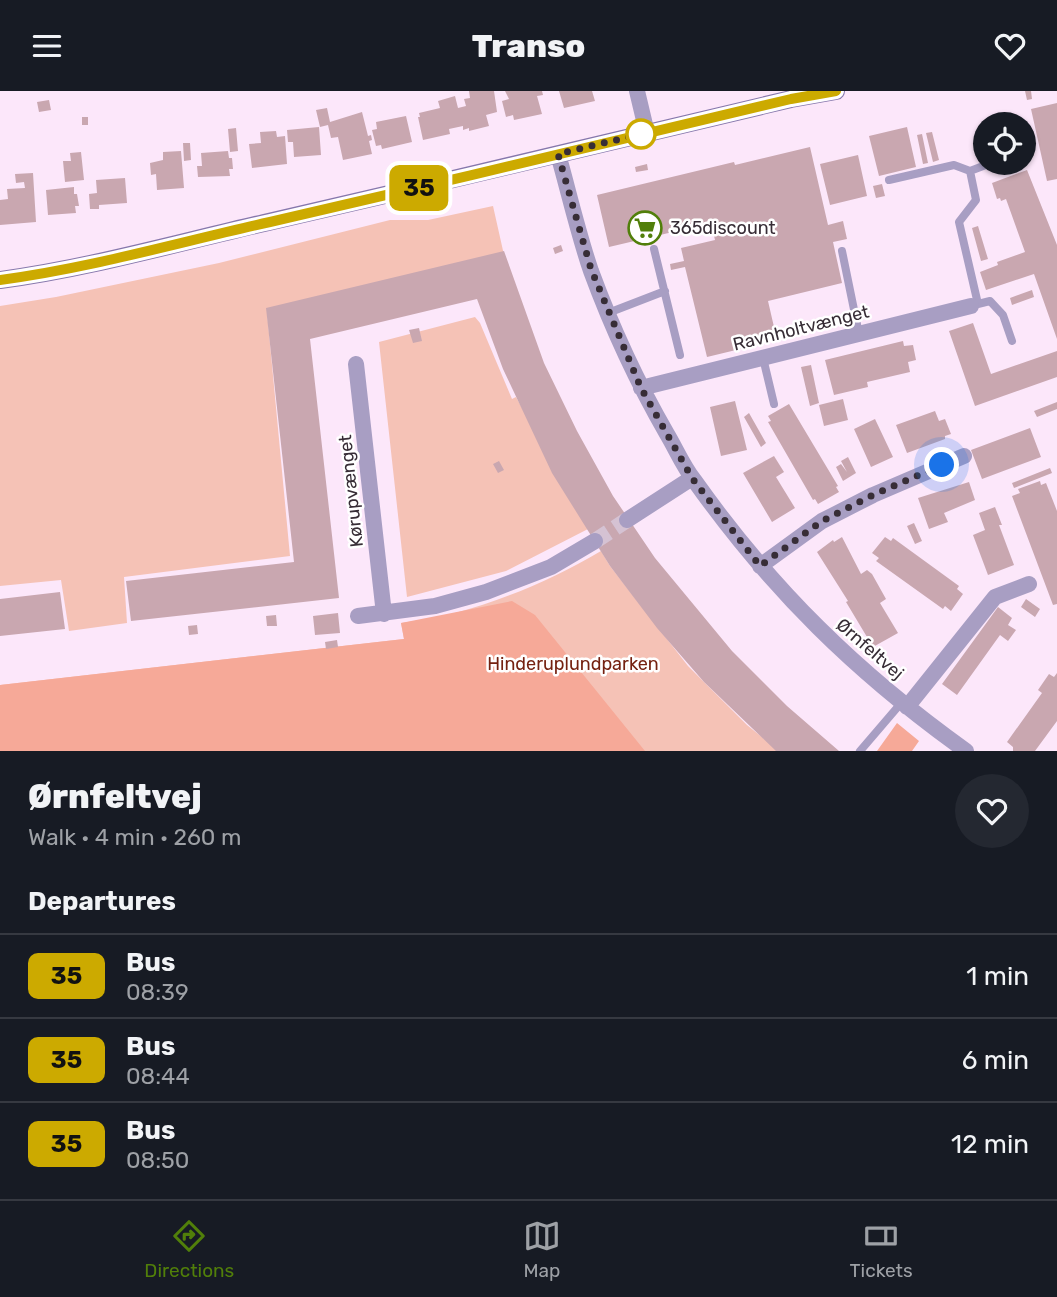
<!DOCTYPE html>
<html lang="en">
<head>
<meta charset="utf-8">
<style>
  :root { --surface:#171b24; --page:#242831; --text:#f1f3f6; --muted:#9ea1a6; --line:#363941; --accent:#517f0a }
  body { margin:0; font-family:Rubik,sans-serif; background:var(--page); color:var(--text); height:100vh; display:flex; flex-direction:column; font-size:26px; white-space:nowrap }
  * { box-sizing:border-box; margin:0 }
  p { font-size:23px; color:var(--muted) }
  .icon { flex:none; width:38px; height:38px; fill:none; stroke:currentColor; stroke-width:2; stroke-linecap:round; stroke-linejoin:round }
  .map { position:relative; height:660px; overflow:hidden }
  .drawer { display:flex; flex-direction:column; background:var(--surface); flex:1 }
  .drawer>* { flex:none }
  .badge { padding:0 14px; border-radius:10px; font-size:24px; line-height:46px }
  .buttons { position:absolute; left:973px; top:21px; display:grid; gap:14px }
  .buttons a { display:grid; place-items:center; width:63px; height:63px; border-radius:50%; background:var(--surface); box-shadow:0 2px 5px #0004; font-size:35px }
  .you { position:absolute; width:35px; height:35px; margin:-18px; border:5px solid #fff; border-radius:50%; background:#1a73e8; box-shadow:0 0 0 10px #1a73e833 }
  .map>.badge { position:absolute; translate:-50% -50%; box-shadow:0 0 0 4px #fff }
  h2 { padding:0 28px; font-size:26px; line-height:63px }
  .round { display:grid; place-items:center; flex:none; width:74px; height:74px; border-radius:37px; background:var(--page) }
  .overview { display:flex; align-items:center; justify-content:space-between; height:119px; padding:0 28px }
  h1 { font-size:33px; font-weight:800; line-height:52px }
  ul { padding:0; list-style:none }
  li { display:flex; align-items:center; gap:21px; height:84px; padding:0 28px; border-top:2px solid var(--line) }
  li div { flex:1 }
  li b { display:block; font-size:26px }
  li em { font-style:normal }
  li .badge { min-width:77px; font-weight:700; text-align:center }
  header { display:flex; justify-content:space-between; align-items:center; height:91px; padding:0 28px; background:var(--surface); font-size:32px; font-weight:800 }
  .tabs { display:flex; justify-content:space-around; align-items:center; height:98px; border-top:2px solid var(--line); background:var(--surface); font-size:19px; color:var(--muted) }
  .tabs a { display:grid; justify-items:center; gap:4px }
  .tabs .current { color:var(--accent) }
  .map>svg:first-child { display:block }
</style>
</head>
<body>
<header><svg class="icon" aria-label="menu" viewBox="0 0 24 24"><path d="M4 6h16M4 12h16M4 18h16"/></svg>Transo<svg class="icon" aria-label="heart" viewBox="0 0 24 24"><path d="M12 20l-8-8c-3-5 5-10 8-4 3-6 11-1 8 4z"/></svg></header>
<div class="map">
<svg width="1057" height="660" viewBox="0 0 1057 660">
  <rect width="100%" height="100%" fill="#fce7fa"/>
  <!-- green -->
  <path fill="#f5c2b6" d="M493,115L504,164L267,221L290,465L124,486L127,532L69,540L61,489L0,495V215L56,206L219,172L390,129H428Z
    M475,226L480,232L512,308L516,306L588,438L506,480L407,506L379,251Z
    M601,460L610,475L688,575L747,634L779,660H0V594L404,548L401,532C419,529 438,527 455,522C507,508 555,487 601,460Z"/>
  <!-- forest -->
  <path fill="#f6a998" d="M512,510L535,524L645,660H0V594L404,548L401,532Z
    M897,632L919,650L912,660H877Z"/>
  <!-- building -->
  <path fill="#c9a7b0" d="M469,0H494L497,21L486,24L489,35L469,40V37L463,39V35L449,38L450,43L423,49L418,26H420L419,22L440,17L438,10L455,5L458,17L466,15L464,8L470,7Z
    M505,0H542L543,4L537,5L542,23L514,29L513,24L506,26L502,10L509,8Z
    M559,0H592L595,10L564,17Z
    M1025,0H1031L1032,8L1027,9Z
    M49,9L51,19L39,21L37,11Z
    M1057,12V88L1047,90L1031,18Z
    M327,17L330,31L362,21L368,45L371,44L372,49L369,50L372,63L343,69L338,46L331,47L328,34L320,36L316,19Z
    M406,25L412,51L382,58L381,54L376,55L372,39L377,38L376,31Z
    M82,26H88V34H82Z
    M319,36L321,64L294,66L293,51H288L287,39Z
    M907,36L916,76L879,85L869,45Z
    M236,37L238,60L230,61L228,38Z
    M276,40L277,46L285,45L287,73L252,77L249,53L261,52L260,41Z
    M932,41L939,69L933,71L926,42Z
    M922,43L928,72L923,73L917,44Z
    M183,52H190L191,69L184,70Z
    M810,56L828,134L843,130L847,148L833,151L842,192L768,210L777,249L707,266L685,176L671,179L670,173L684,170L681,157L715,149L711,132L609,156L597,104L734,71L735,74Z
    M181,60L184,97L157,99L156,83L151,84L150,72L163,69V61Z
    M228,60L229,67H232L233,78H229L230,85L198,86L197,75H202L201,62Z
    M81,61L84,89L65,91L63,70H71L70,62Z
    M858,64L867,105L830,114L820,73Z
    M647,73L648,79L636,81L635,76Z
    M1027,79L1057,154V248L1034,183L986,199L980,181L998,174L997,171L1025,161L1006,108L1001,110L1000,107L997,108L992,92Z
    M33,82L36,131L0,134V109L8,108L7,98L25,97L24,91L16,92L15,83Z
    M125,87L127,112L99,114V118H90L89,103L97,102L96,89Z
    M882,93L885,105L876,107L873,95Z
    M74,96V103H77L79,115H75L76,122L48,124L46,99Z
    M978,135L988,168L981,170L972,137Z
    M561,154L563,160L555,163L553,157Z
    M504,160L544,272L577,340L613,405L655,467L732,560L787,615L839,660H776L704,591L657,537L610,475L552,382L503,278L477,208L310,248L339,507L131,530L126,490L294,471L266,217Z
    M1032,199L1034,206L1012,214L1010,207Z
    M973,232L991,283L1057,260V286L975,315L949,240Z
    M419,237L422,250L413,252L409,239Z
    M903,250L904,255L913,254L916,269L908,271L910,281L867,291L868,296L834,304L825,269Z
    M811,274L819,312L810,315L801,276Z
    M843,308L848,329L824,335L819,314Z
    M735,310L747,359L721,365L710,316Z
    M1057,311V318L1037,326L1034,320Z
    M789,313L838,395L836,396L839,401L818,413L815,408L813,409L768,331L771,330L768,325Z
    M935,320L939,330L945,328L951,343L945,345V348L907,362L896,334Z
    M749,322L766,352L761,356L744,326Z
    M875,328L893,366L871,376L854,338Z
    M1030,337L1041,366L982,388L971,359Z
    M774,365L784,381L776,386L795,417L772,431L743,382Z
    M848,366L856,382L843,390L836,376L841,373L847,381L841,370Z
    M499,370L504,379L498,382L493,373Z
    M1050,377L1052,382L1014,397L1012,392Z
    M1040,390L1041,394L1046,392L1057,420V513L1053,514L1012,405L1020,402L1018,398Z
    M969,391L975,409L944,422L948,431L929,438L918,407Z
    M995,416L1002,434H999L1014,474L988,484L973,444L985,439L979,422Z
    M914,432L922,450L915,453L907,435Z
    M842,446L861,483L867,479L872,483L886,508L880,512L898,542L873,556L846,511L848,510L817,461L833,449L834,451Z
    M885,446L891,450L893,447L959,495L957,498L963,503L951,520L945,515L943,518L876,470L879,467L872,462Z
    M60,501L65,538L0,545V508Z
    M1026,508L1040,518L1035,526L1021,516Z
    M998,516L1012,527L1008,534L1016,539L1008,550L1000,544L957,604L942,593Z
    M338,522L340,542L315,544L313,525Z
    M276,524L277,535H267L266,525Z
    M197,534L198,543L189,544L188,535Z
    M337,549L338,556L326,558L325,551Z
    M1057,582V630L1035,660H1013V656L1007,651L1042,602L1038,599L1049,583L1054,586Z"/>
  <g fill="none" stroke-linecap="round" stroke-linejoin="round">
    <!-- minor-tunnel -->
    <path stroke="#d5c2d3" stroke-width="16" stroke-dasharray="16 8" stroke-linecap="butt" d="M595,450L627,429"/>
    <!-- service -->
    <path stroke="#a89ec3" stroke-width="8" d="M889,89L954,74L970,80
      M654,158L680,264
      M842,160L859,243
      M978,213L990,210L1003,224L1012,250
      M971,215L978,213L959,131L976,109L970,80L991,72
      M608,222L665,200
      M763,267L774,313
      M860,660L902,611"/>
    <!-- minor -->
    <path stroke="#a89ec3" stroke-width="16" d="M637,0L647,42
      M558,63C569,102 578,142 591,180C612,237 637,291 667,343C676,358 683,375 694,389C772,499 857,582 966,660
      M356,273L384,523
      M641,297L971,215
      M627,429L692,387
      M760,475L822,430L873,404L964,365
      M358,525L435,515L486,501L551,476L595,450
      M907,616L995,506L1029,493"/>
    <!-- secondary -->
    <path stroke="#8677ac" stroke-width="18" d="M0,189C89,177 177,152 264,132C440,92 616,49 791,8L836,0"/>
  </g>
  <g fill="none" stroke-linecap="round" stroke-linejoin="round">
    <defs>
      <path id="line" d="M0,189C91,177 180,151 270,131C444,91 617,50 791,8L836,0"/>
    </defs>
    <!-- line casing -->
    <use href="#line" stroke="#fff" stroke-width="16"/>
    <!-- line -->
    <use href="#line" stroke="#ca0" stroke-width="10"/>
    <!-- walk -->
    <path stroke="#372d36" stroke-width="7" stroke-dasharray="0 12.6" d="M641,43L558,63L591,178L641,297L692,387L760,475L822,430L873,404L942,374"/>
  </g>
  <!-- icons -->
  <defs>
    <symbol id="supermarket-ring" viewBox="-11 -11 22 22"><circle r="9.5" fill="#fff" stroke="#517f0a" stroke-width="1.5"/><path d="M-6-5.5h2.5l.6 2H6L4.5 2H-2.5L-4.4-4H-6ZM-1.5 3.2a1.3 1.3 0 1 0 .1 0ZM3 3.2a1.3 1.3 0 1 0 .1 0Z" fill="#517f0a"/></symbol>
  </defs>
  <g fill-rule="evenodd">
    <use href="#supermarket-ring" x="626" y="118" width="38" height="38"/>
  </g>
  <!-- markers -->
  <circle fill="#fff" stroke="#ca0" stroke-width="3.5" cx="641" cy="43" r="14"/>
  <g text-anchor="middle" stroke-width="5" stroke-linejoin="round" paint-order="stroke">
    <!-- poi labels -->
    <g font-size="18" fill="#372d36" stroke="#fff" text-anchor="start">
      <text x="670" y="143">365discount</text>
    </g>
    <!-- street labels -->
    <g font-size="18" fill="#372d36" stroke="#fff">
      <text transform="translate(801 237) rotate(-14)" y="6">Ravnholtvænget</text>
      <text transform="translate(351 400) rotate(-96)" y="6">Kørupvænget</text>
      <text transform="translate(870 558) rotate(41)" y="6">Ørnfeltvej</text>
    </g>
    <!-- park labels -->
    <g font-size="18" fill="#752211" stroke="#fff">
      <text x="573" y="579">Hinderuplundparken</text>
    </g>
  </g>
</svg>
<div class="buttons">
<a><svg class="icon" aria-label="locate" viewBox="0 0 24 24"><circle cx="12" cy="12" r="6"/><path d="M12 2v4M12 18v4M2 12h4M18 12h4"/></svg></a>
</div>
<div class="you" style="left:942px;top:374px"></div>
<b class="badge" style="left:419px;top:97px;background:#ca0;color:#111">35</b>
</div>
<section class="drawer">
<div class="overview"><div><h1>Ørnfeltvej</h1><p>Walk · 4 min · 260 m</p></div><a class="round"><svg class="icon" aria-label="heart" viewBox="0 0 24 24"><path d="M12 20l-8-8c-3-5 5-10 8-4 3-6 11-1 8 4z"/></svg></a></div>
<h2>Departures</h2>
<ul>
<li><span class="badge" style="background:#ca0;color:#111">35</span><div><b>Bus</b><p>08:39</p></div><em>1 min</em></li>
<li><span class="badge" style="background:#ca0;color:#111">35</span><div><b>Bus</b><p>08:44</p></div><em>6 min</em></li>
<li><span class="badge" style="background:#ca0;color:#111">35</span><div><b>Bus</b><p>08:50</p></div><em>12 min</em></li>
</ul>
</section>
<nav class="tabs">
<a class="current"><svg class="icon" aria-label="directions" viewBox="0 0 24 24"><path d="M12 3l9 9-9 9-9-9zM9 14v-3h6M13 9l2 2-2 2"/></svg>Directions</a>
<a><svg class="icon" aria-label="map" viewBox="0 0 24 24"><path d="M3 6l6-2 6 2 6-2v14l-6 2-6-2-6 2zM9 4v14M15 6v14"/></svg>Map</a>
<a><svg class="icon" aria-label="tickets" viewBox="0 0 24 24"><path d="M3 7h18v10H3zM15 7v10"/></svg>Tickets</a>
</nav>
</body>
</html>
